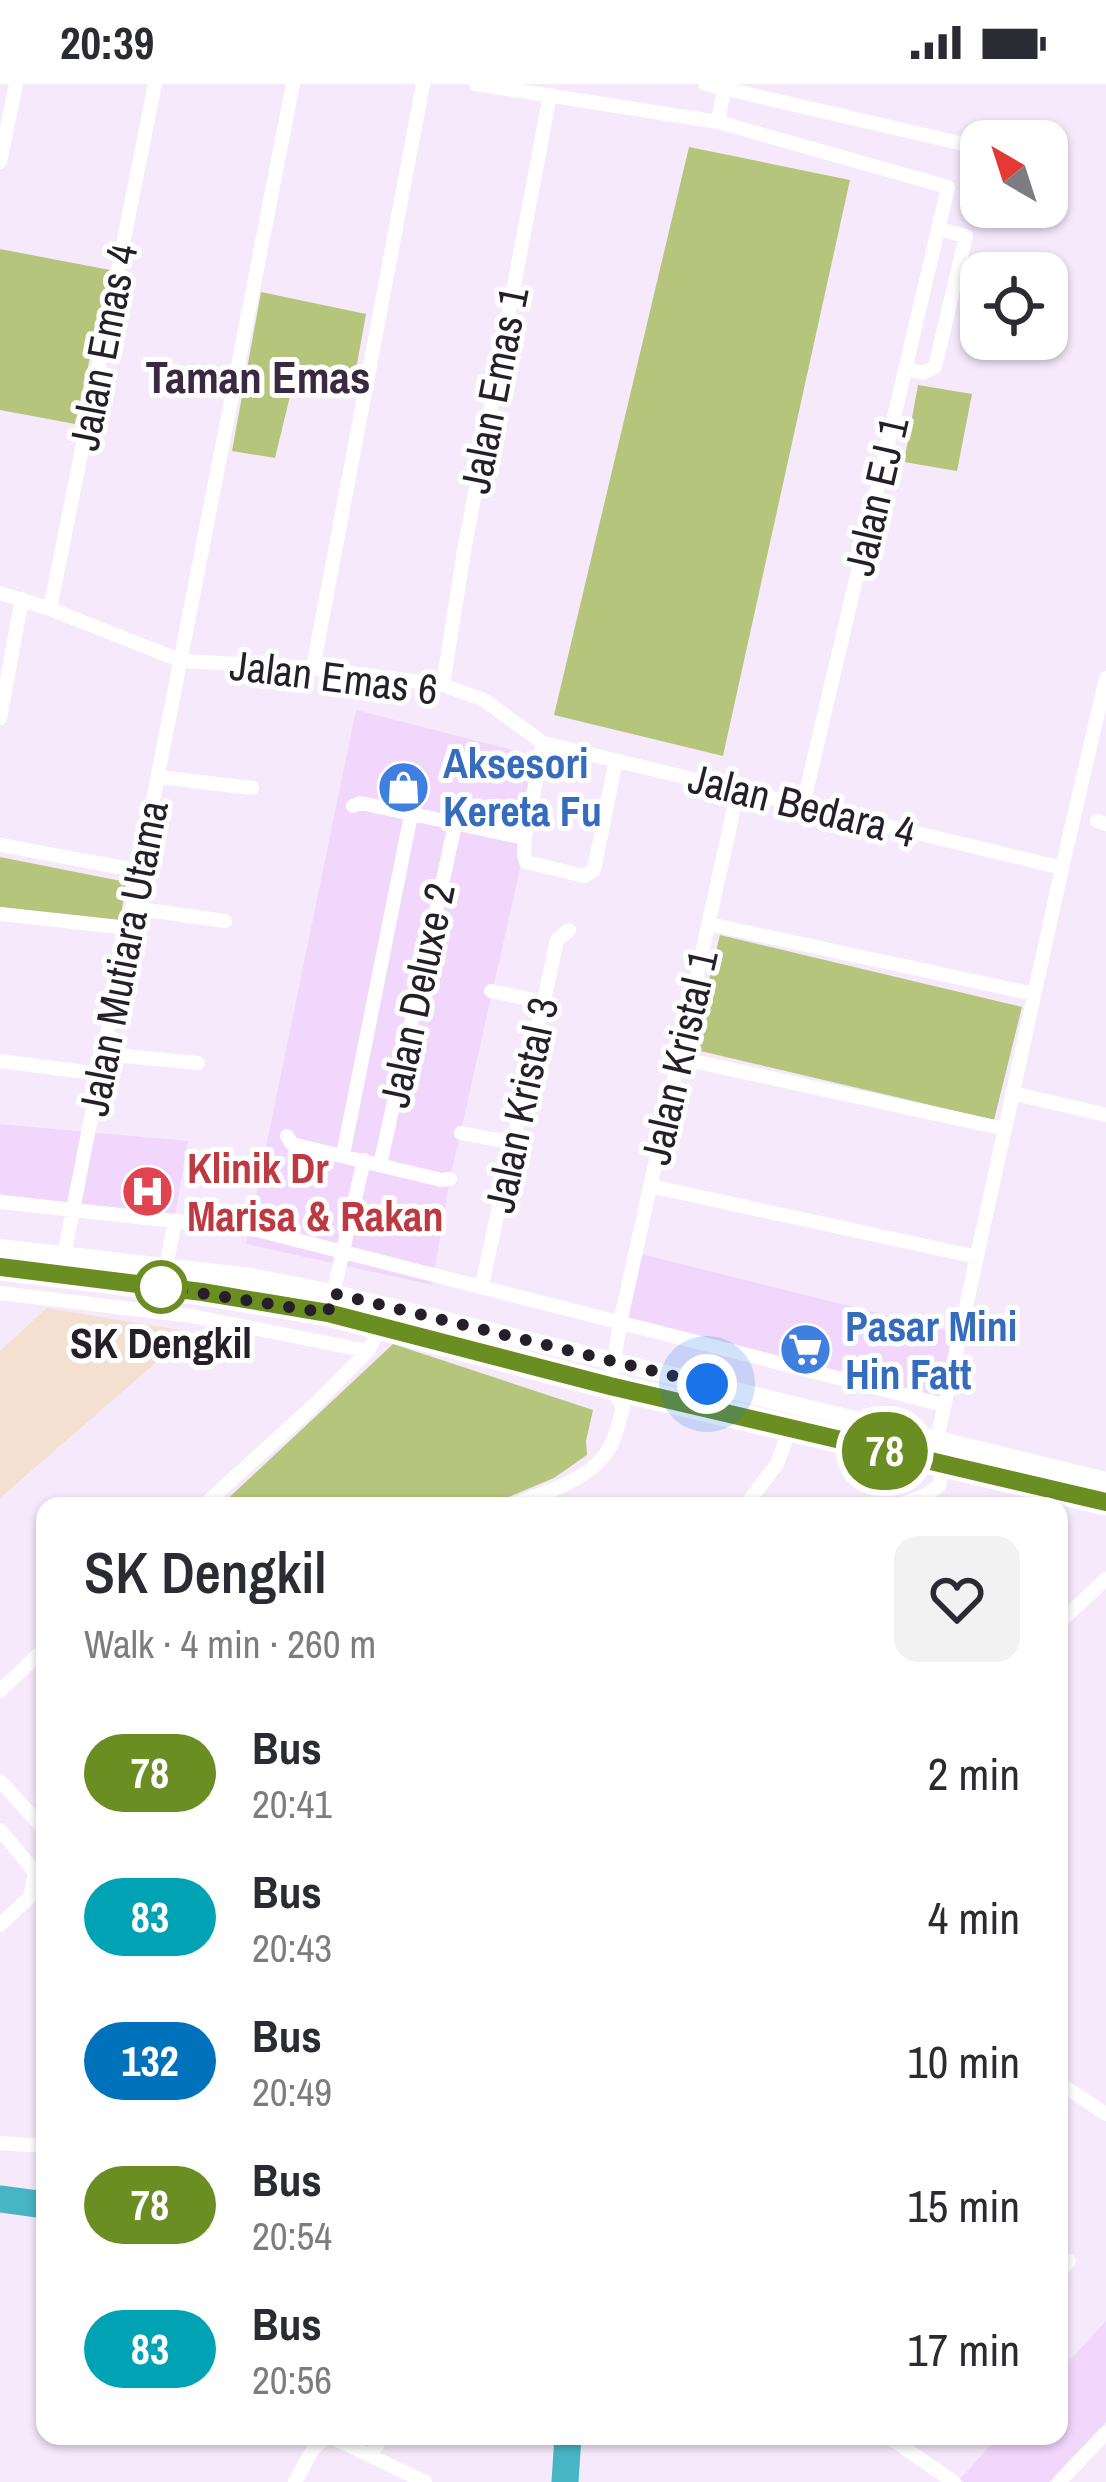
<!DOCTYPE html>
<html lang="en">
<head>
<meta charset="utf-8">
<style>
  :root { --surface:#fff; --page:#f2f2f3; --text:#2b2b33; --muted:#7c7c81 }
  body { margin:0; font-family:"Archivo Narrow",sans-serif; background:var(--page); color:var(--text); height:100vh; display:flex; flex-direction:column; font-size:45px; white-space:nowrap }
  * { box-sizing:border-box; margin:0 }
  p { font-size:39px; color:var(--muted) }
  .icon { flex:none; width:66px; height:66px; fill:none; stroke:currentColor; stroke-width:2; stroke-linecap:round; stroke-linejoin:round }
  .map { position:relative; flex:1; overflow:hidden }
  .sheet { position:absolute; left:36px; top:1413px; width:1032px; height:948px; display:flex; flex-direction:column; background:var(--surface); border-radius:24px; box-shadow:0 3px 9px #0004 }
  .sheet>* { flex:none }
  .badge { padding:0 24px; border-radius:39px; font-size:42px; line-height:78px }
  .needle { width:78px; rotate:321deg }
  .controls { position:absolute; left:960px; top:36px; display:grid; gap:24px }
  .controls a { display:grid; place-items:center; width:108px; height:108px; border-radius:24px; background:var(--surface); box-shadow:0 3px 9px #0004; font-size:60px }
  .you { position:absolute; width:60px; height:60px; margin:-30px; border:9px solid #fff; border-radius:50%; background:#1a73e8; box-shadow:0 0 0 18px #1a73e833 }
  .map>.badge { position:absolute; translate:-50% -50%; box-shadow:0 0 0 6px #fff }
  .round { display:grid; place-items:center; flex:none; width:126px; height:126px; border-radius:24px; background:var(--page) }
  .overview { display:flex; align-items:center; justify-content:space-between; height:204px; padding:0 48px }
  h1 { font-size:57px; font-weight:600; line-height:90px }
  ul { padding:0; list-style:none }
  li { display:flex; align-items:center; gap:36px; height:144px; padding:0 48px }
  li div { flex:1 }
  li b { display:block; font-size:45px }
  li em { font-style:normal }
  li .badge { min-width:132px; font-weight:700; text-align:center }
  .status { display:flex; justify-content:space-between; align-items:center; height:84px; padding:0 60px; background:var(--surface); direction:ltr }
  .status svg { height:33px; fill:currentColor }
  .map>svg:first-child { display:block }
</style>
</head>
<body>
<div class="status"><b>20:39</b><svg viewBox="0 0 49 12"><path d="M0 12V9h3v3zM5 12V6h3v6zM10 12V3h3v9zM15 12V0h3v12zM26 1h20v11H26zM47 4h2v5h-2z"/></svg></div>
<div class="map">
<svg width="1106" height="2398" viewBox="0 0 1106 2398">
  <rect width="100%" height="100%" fill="#f6e9fb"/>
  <!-- built -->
  <path fill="#f2d7fc" d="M356,626L537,672L520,732V785L450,1095L432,1201L246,1160Z
    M0,1040L188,1057L175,1132L0,1110Z
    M642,1170L954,1248L940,1314L628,1234Z
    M1106,2237V2338L1049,2398H964L960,2395L999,2352H1059V2288Z"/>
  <!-- education -->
  <path fill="#f4e0d1" d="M47,1224L191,1248L0,1414V1267Z"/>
  <!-- green -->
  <path fill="#b5c67c" d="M689,63L850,96L723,672L554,631Z
    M0,165L110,186L75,340L0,326Z
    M261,208L366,230L353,302L292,304L275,374L232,367Z
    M918,301L972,310L957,387L904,378Z
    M0,773L126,798L120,838L0,823Z
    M720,851L1022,923L994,1036L692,965Z
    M393,1260L593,1326L586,1357L587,1371L554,1394L487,1422H220Z"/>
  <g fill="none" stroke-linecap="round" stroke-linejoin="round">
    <!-- river -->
    <path stroke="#48b5c5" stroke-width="27" d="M0,2115L45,2121
      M565,2398L568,2352"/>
    <!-- street -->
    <path stroke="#fff" stroke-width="14" d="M476,0L718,38L948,103L803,721
      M705,0L981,64
      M718,38L725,0
      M0,78L16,0
      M906,285L923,289L935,283L966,152L938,145
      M0,509L50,525L182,577L313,584L443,601L484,616L543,659L1062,784
      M50,525L155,0
      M313,584L423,0
      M443,601L464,467L550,11
      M0,634L22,515
      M543,659L525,754L524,770L526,778L584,792L594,786L616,676
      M159,693L252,704
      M353,722L361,719L525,754
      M1097,737L1106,740
      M0,761L140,787
      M133,824L225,837
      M0,830L129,844
      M709,840L1034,910
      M491,907L544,918
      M104,970L198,979
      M679,974L1005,1045
      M0,977L100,990
      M1012,1009L1106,1031
      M461,1049L513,1059
      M287,1052L292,1060L441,1096L450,1095
      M343,1071L411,731
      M380,1081L455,741
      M650,1102L977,1173
      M0,1118L257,1146L944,1321
      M64,1172L293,0
      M166,1182L175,1137
      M482,1201L557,856L569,846
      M0,1209L191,1232L368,1267
      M331,1218L364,1076
      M937,1355L1062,784L1106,594
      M203,1422L312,1323L368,1267L381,1243
      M510,1422C544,1408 594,1396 611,1361C617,1349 620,1335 623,1323L610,1302L620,1239L738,706
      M745,1422L777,1380L790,1344
      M895,1422L924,1412L939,1402L944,1381
      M1059,1539L1106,1495
      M0,1607L45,1564
      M0,1697L45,1746
      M0,1746L35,1788L30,1813L0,1841
      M1059,1999L1106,2030
      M0,2059L45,2062
      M1059,2188L1069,2177
      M329,2352L425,2398
      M887,2352L954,2398
      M371,2372L382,2352
      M295,2398L313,2365L327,2352
      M1059,2398L1106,2349"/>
    <!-- secondary -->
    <path stroke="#fff" stroke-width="18" d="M0,1164L251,1193L332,1209L1106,1397
      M0,1182L203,1208L328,1229L610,1302L1106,1418"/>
  </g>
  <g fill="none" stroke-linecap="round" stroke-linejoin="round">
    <defs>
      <path id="line" d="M0,1183L202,1208L328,1229L610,1302L1106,1418"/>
    </defs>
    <!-- line casing -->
    <use href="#line" stroke="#fff" stroke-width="27"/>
    <!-- line -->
    <use href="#line" stroke="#6b8e23" stroke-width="18"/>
    <!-- walk -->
    <path stroke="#261e29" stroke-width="12" stroke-dasharray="0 21.6" d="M161,1203L328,1229L332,1209L707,1300"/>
  </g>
  <!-- icons -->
  <defs>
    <symbol id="shop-disc" viewBox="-11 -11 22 22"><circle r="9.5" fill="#3f7fe0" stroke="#fff"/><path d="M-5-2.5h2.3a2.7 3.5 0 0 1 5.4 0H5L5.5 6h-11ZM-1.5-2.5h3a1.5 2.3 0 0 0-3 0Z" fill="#fff"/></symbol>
    <symbol id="hospital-disc" viewBox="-11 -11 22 22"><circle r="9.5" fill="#e0444e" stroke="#fff"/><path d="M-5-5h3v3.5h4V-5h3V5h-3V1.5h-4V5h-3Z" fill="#fff"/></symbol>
    <symbol id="supermarket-disc" viewBox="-11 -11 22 22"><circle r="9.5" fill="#3f7fe0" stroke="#fff"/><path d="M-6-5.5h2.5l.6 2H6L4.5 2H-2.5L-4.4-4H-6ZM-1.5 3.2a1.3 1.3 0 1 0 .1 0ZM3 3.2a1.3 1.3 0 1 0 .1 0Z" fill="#fff"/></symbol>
  </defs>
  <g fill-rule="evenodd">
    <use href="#shop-disc" x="374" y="674" width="59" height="59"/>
    <use href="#hospital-disc" x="118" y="1078" width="59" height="59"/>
    <use href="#supermarket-disc" x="776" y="1236" width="59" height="59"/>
  </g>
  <!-- markers -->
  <circle fill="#fff" stroke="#6b8e23" stroke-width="6" cx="161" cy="1203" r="24"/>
  <g text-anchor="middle" stroke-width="10" stroke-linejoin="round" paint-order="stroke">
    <!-- street labels -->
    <g font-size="42" fill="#261e29" stroke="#fff">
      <text transform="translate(103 263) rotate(-79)" y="15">Jalan Emas 4</text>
      <text transform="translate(494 306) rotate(-79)" y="15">Jalan Emas 1</text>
      <text transform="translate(876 412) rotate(-77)" y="15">Jalan EJ 1</text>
      <text transform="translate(334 593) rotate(7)" y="15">Jalan Emas 6</text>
      <text transform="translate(802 721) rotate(14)" y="15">Jalan Bedara 4</text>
      <text transform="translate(123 874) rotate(-79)" y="15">Jalan Mutiara Utama</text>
      <text transform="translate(417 911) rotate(-78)" y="15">Jalan Deluxe 2</text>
      <text transform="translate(679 973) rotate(-77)" y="15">Jalan Kristal 1</text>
      <text transform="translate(521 1021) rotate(-78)" y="15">Jalan Kristal 3</text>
    </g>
    <!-- shop labels -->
    <g font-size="42" font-weight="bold" fill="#366cbe" stroke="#fff" text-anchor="start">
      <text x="443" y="694">Aksesori<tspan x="443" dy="48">Kereta Fu</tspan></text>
      <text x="845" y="1257">Pasar Mini<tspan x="845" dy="48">Hin Fatt</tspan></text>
    </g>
    <!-- health labels -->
    <g font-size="42" font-weight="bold" fill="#be3a42" stroke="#fff" text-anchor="start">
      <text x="187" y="1099">Klinik Dr<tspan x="187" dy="48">Marisa &amp; Rakan</tspan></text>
    </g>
    <!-- stop labels -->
    <g font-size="42" font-weight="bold" fill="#261e29" stroke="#fff">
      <text x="161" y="1274">SK Dengkil</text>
    </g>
    <!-- neighbourhood labels -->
    <g font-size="45" font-weight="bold" fill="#3a2940" stroke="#fff">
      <text x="258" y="309">Taman Emas</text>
    </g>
  </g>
</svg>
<div class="controls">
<a><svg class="needle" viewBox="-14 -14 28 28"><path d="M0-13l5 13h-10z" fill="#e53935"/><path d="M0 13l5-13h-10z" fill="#7c7c81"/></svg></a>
<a><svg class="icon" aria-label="locate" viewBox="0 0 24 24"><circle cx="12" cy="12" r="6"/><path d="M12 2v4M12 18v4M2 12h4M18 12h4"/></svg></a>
</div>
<div class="you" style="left:707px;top:1300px"></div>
<b class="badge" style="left:885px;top:1367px;background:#6b8e23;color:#fff">78</b>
<section class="sheet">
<div class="overview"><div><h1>SK Dengkil</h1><p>Walk · 4 min · 260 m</p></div><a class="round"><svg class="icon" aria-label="heart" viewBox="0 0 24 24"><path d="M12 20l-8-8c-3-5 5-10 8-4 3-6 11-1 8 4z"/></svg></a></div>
<ul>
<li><span class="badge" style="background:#6b8e23;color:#fff">78</span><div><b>Bus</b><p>20:41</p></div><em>2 min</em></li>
<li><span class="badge" style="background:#00a3b4;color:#fff">83</span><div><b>Bus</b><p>20:43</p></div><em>4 min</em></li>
<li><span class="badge" style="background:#0072bc;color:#fff">132</span><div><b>Bus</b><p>20:49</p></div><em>10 min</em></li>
<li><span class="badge" style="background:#6b8e23;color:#fff">78</span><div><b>Bus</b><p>20:54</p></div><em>15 min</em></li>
<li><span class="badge" style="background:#00a3b4;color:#fff">83</span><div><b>Bus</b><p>20:56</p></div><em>17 min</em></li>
</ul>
</section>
</div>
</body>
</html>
